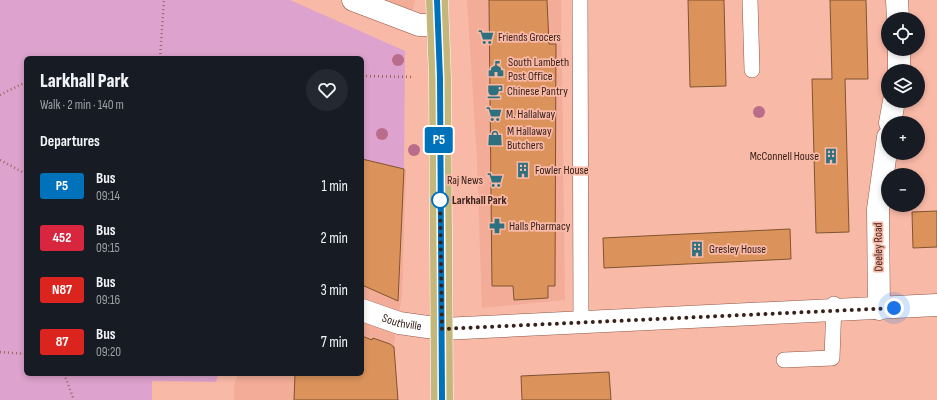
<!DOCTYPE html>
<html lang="en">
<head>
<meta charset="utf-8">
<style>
  :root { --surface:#171b24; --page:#242831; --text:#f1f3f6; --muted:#9ea1a6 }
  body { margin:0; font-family:"Sofia Sans Condensed",sans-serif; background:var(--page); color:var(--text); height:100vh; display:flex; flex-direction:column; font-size:15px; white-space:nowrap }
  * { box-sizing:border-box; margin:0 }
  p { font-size:13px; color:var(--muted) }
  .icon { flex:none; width:22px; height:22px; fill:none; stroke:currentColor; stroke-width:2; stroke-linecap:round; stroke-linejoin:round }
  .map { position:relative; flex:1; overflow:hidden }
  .details { position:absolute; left:24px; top:56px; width:340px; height:320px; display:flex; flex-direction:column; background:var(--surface); border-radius:6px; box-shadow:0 2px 6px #0003 }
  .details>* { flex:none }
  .badge { padding:0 8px; border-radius:3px; font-size:14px; line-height:26px }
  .tools { position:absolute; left:881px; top:12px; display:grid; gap:8px }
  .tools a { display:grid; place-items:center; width:44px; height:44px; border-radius:50%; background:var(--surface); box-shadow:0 2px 6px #0003; font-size:20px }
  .you { position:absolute; width:20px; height:20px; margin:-10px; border:3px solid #fff; border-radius:50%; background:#1a73e8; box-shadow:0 0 0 6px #1a73e833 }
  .map>.badge { position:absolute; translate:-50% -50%; box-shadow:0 0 0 2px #fff }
  h2 { padding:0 16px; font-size:15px; line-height:36px }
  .round { display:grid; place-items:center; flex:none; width:42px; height:42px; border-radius:21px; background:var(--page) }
  .summary { display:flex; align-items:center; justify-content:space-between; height:68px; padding:0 16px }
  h1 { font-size:19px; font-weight:800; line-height:30px }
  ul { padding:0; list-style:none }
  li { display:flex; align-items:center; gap:12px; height:52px; padding:0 16px }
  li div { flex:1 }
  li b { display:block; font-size:15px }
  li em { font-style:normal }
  li .badge { min-width:44px; font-weight:700; text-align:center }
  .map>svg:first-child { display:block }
</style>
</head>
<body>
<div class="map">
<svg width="937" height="400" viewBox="0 0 937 400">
  <rect width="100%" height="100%" fill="#f9b9a7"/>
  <!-- built -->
  <path fill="#f2ac97" d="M382,0H415V2L412,12Z
    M467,0H561L565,300L482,308L477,158Z
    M362,162L406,170L402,295L394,344L397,400H234V385L238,374H362Z"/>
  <!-- green -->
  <path fill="#dda2cd" d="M0,0H290L405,51L404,169L362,159V58H26V374H218L216,382L152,381V400H0Z"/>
  <!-- building -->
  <path fill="#dc935b" stroke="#805330" d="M489,0H547L549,44H556L555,286H548V298L514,300L513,286H492Z
    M688,0H724L726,86L690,87Z
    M830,0H866L868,79H845L849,232L816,233L812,79H832Z
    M362,159L404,169L398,301L362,285Z
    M937,211V247L913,248L912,212Z
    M790,229L791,259L604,268L603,238Z
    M362,336L372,340L373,338L390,344L394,347L398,400H294L295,374H362Z
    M609,372L611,400H522L521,376Z"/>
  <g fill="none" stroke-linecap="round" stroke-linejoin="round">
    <defs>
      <path id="service" d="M580,0L581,322
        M750,0L752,70
        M784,360L832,358L834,304"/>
      <g id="minor">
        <path d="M353,0L419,25H437"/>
        <path d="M897,0L898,19"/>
        <path d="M899,49V71"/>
        <path d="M890,123L894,101"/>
        <path d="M879,309L878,209L888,137"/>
        <path id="s1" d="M362,310L399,323L442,329L937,305"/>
      </g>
      <path id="primary" d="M437,0L440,78L442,400"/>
    </defs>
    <!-- service casing -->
    <use href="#service" stroke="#8f5747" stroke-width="16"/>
    <!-- minor casing -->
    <use href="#minor" stroke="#8f5747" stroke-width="23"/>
    <!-- primary casing -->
    <use href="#primary" stroke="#fff" stroke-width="23"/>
    <!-- path -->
    <path stroke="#956a5d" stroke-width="2.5" stroke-dasharray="1 3" stroke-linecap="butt" d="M160,58L164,0
      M362,76L414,77
      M0,95L26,82
      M0,160L26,174
      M0,352L26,354
      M64,374L74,400"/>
    <!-- service -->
    <use href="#service" stroke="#fff" stroke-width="15"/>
    <!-- minor -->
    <use href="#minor" stroke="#fff" stroke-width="22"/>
    <!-- primary -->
    <use href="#primary" stroke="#c4b77b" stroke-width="22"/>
  </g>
  <!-- trees -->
  <g fill="#b96d8a">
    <circle cx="398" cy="60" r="6"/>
    <circle cx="759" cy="112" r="6"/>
    <circle cx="382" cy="134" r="6"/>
    <circle cx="414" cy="150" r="6"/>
  </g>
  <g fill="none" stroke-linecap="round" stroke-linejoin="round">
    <defs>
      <path id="line" d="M437,0L440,78L442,400"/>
    </defs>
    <!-- line casing -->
    <use href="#line" stroke="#fff" stroke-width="9"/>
    <!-- line -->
    <use href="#line" stroke="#0072bc" stroke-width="6"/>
    <!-- walk -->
    <path stroke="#39211a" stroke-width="4" stroke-dasharray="0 7.2" d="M440,200V196L442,329L894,308"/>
  </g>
  <!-- icons -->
  <defs>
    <symbol id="supermarket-bare" viewBox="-9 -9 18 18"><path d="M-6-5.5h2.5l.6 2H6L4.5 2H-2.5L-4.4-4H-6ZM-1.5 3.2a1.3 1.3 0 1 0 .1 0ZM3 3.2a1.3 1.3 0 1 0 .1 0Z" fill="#2d7181" stroke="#f9b9a7" stroke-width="2.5" paint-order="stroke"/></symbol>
    <symbol id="civic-bare" viewBox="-9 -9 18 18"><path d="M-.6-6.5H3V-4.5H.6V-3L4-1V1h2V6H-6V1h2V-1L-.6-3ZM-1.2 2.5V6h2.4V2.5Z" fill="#2d7181" stroke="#f9b9a7" stroke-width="2.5" paint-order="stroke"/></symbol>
    <symbol id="cafe-bare" viewBox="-9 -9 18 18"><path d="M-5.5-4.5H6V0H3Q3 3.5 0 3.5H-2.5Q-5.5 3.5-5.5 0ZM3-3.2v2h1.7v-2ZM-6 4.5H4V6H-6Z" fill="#2d7181" stroke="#f9b9a7" stroke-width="2.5" paint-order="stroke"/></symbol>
    <symbol id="shop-bare" viewBox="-9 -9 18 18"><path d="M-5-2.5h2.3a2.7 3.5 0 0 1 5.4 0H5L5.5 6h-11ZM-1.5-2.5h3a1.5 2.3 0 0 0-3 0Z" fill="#2d7181" stroke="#f9b9a7" stroke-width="2.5" paint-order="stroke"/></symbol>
    <symbol id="building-bare" viewBox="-9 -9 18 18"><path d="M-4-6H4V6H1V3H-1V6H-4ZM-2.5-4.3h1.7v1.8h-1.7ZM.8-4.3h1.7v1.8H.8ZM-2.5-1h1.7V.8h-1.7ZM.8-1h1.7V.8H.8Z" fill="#2d7181" stroke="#f9b9a7" stroke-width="2.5" paint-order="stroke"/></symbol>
    <symbol id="pharmacy-bare" viewBox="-9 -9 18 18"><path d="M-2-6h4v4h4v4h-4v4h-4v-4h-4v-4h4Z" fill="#2d7181" stroke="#f9b9a7" stroke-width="2.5" paint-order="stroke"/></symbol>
  </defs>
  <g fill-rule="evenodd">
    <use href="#supermarket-bare" x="475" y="26" width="22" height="22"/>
    <use href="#civic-bare" x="485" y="58" width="22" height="22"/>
    <use href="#cafe-bare" x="484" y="80" width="22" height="22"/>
    <use href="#supermarket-bare" x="483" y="103" width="22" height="22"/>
    <use href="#shop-bare" x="484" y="127" width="22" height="22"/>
    <use href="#building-bare" x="820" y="145" width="22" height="22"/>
    <use href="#building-bare" x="512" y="159" width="22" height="22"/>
    <use href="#supermarket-bare" x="484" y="169" width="22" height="22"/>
    <use href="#pharmacy-bare" x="486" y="215" width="22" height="22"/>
    <use href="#building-bare" x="686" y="238" width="22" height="22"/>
  </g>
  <!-- markers -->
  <circle fill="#fff" stroke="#0072bc" stroke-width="2" cx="440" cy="200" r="8"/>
  <g text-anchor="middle" stroke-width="3.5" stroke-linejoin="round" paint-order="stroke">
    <!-- poi labels -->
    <g font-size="12" fill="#39211a" stroke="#f9b9a7" text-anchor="start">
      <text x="498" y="41">Friends Grocers</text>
      <text x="508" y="66">South Lambeth<tspan x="508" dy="14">Post Office</tspan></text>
      <text x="507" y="95">Chinese Pantry</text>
      <text x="506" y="118">M. Hallalway</text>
      <text x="507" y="135">M Hallaway<tspan x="507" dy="14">Butchers</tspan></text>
      <text x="819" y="160" text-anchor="end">McConnell House</text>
      <text x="535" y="174">Fowler House</text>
      <text x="483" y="184" text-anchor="end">Raj News</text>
      <text x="509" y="230">Halls Pharmacy</text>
      <text x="709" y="253">Gresley House</text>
    </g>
    <!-- stop labels -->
    <g font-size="12" font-weight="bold" fill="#39211a" stroke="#f9b9a7" text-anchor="start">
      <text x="452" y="204">Larkhall Park</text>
    </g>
    <!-- street labels -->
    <g font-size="12" fill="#39211a" stroke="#f9b9a7">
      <text transform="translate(878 247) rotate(-91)" y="4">Deeley Road</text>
      <text dy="4" stroke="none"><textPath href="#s1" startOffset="42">Southville</textPath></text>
    </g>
  </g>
</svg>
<div class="tools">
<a><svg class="icon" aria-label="locate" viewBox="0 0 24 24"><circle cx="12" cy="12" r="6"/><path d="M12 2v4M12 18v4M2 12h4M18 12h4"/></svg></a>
<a><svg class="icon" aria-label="layers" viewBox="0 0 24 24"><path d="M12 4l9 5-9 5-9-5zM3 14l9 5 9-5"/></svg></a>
<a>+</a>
<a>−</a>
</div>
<div class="you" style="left:894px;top:308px"></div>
<b class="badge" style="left:439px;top:140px;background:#0072bc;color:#fff">P5</b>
<section class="details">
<div class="summary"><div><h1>Larkhall Park</h1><p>Walk · 2 min · 140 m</p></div><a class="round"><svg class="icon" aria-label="heart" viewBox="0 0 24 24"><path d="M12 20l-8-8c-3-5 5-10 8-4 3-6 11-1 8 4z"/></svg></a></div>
<h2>Departures</h2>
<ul>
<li><span class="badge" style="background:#0072bc;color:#fff">P5</span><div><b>Bus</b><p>09:14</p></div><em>1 min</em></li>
<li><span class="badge" style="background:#d7263d;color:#fff">452</span><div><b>Bus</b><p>09:15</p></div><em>2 min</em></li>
<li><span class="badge" style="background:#dc241f;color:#fff">N87</span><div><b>Bus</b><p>09:16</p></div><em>3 min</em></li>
<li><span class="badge" style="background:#dc241f;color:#fff">87</span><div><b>Bus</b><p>09:20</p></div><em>7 min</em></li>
</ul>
</section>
</div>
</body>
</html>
